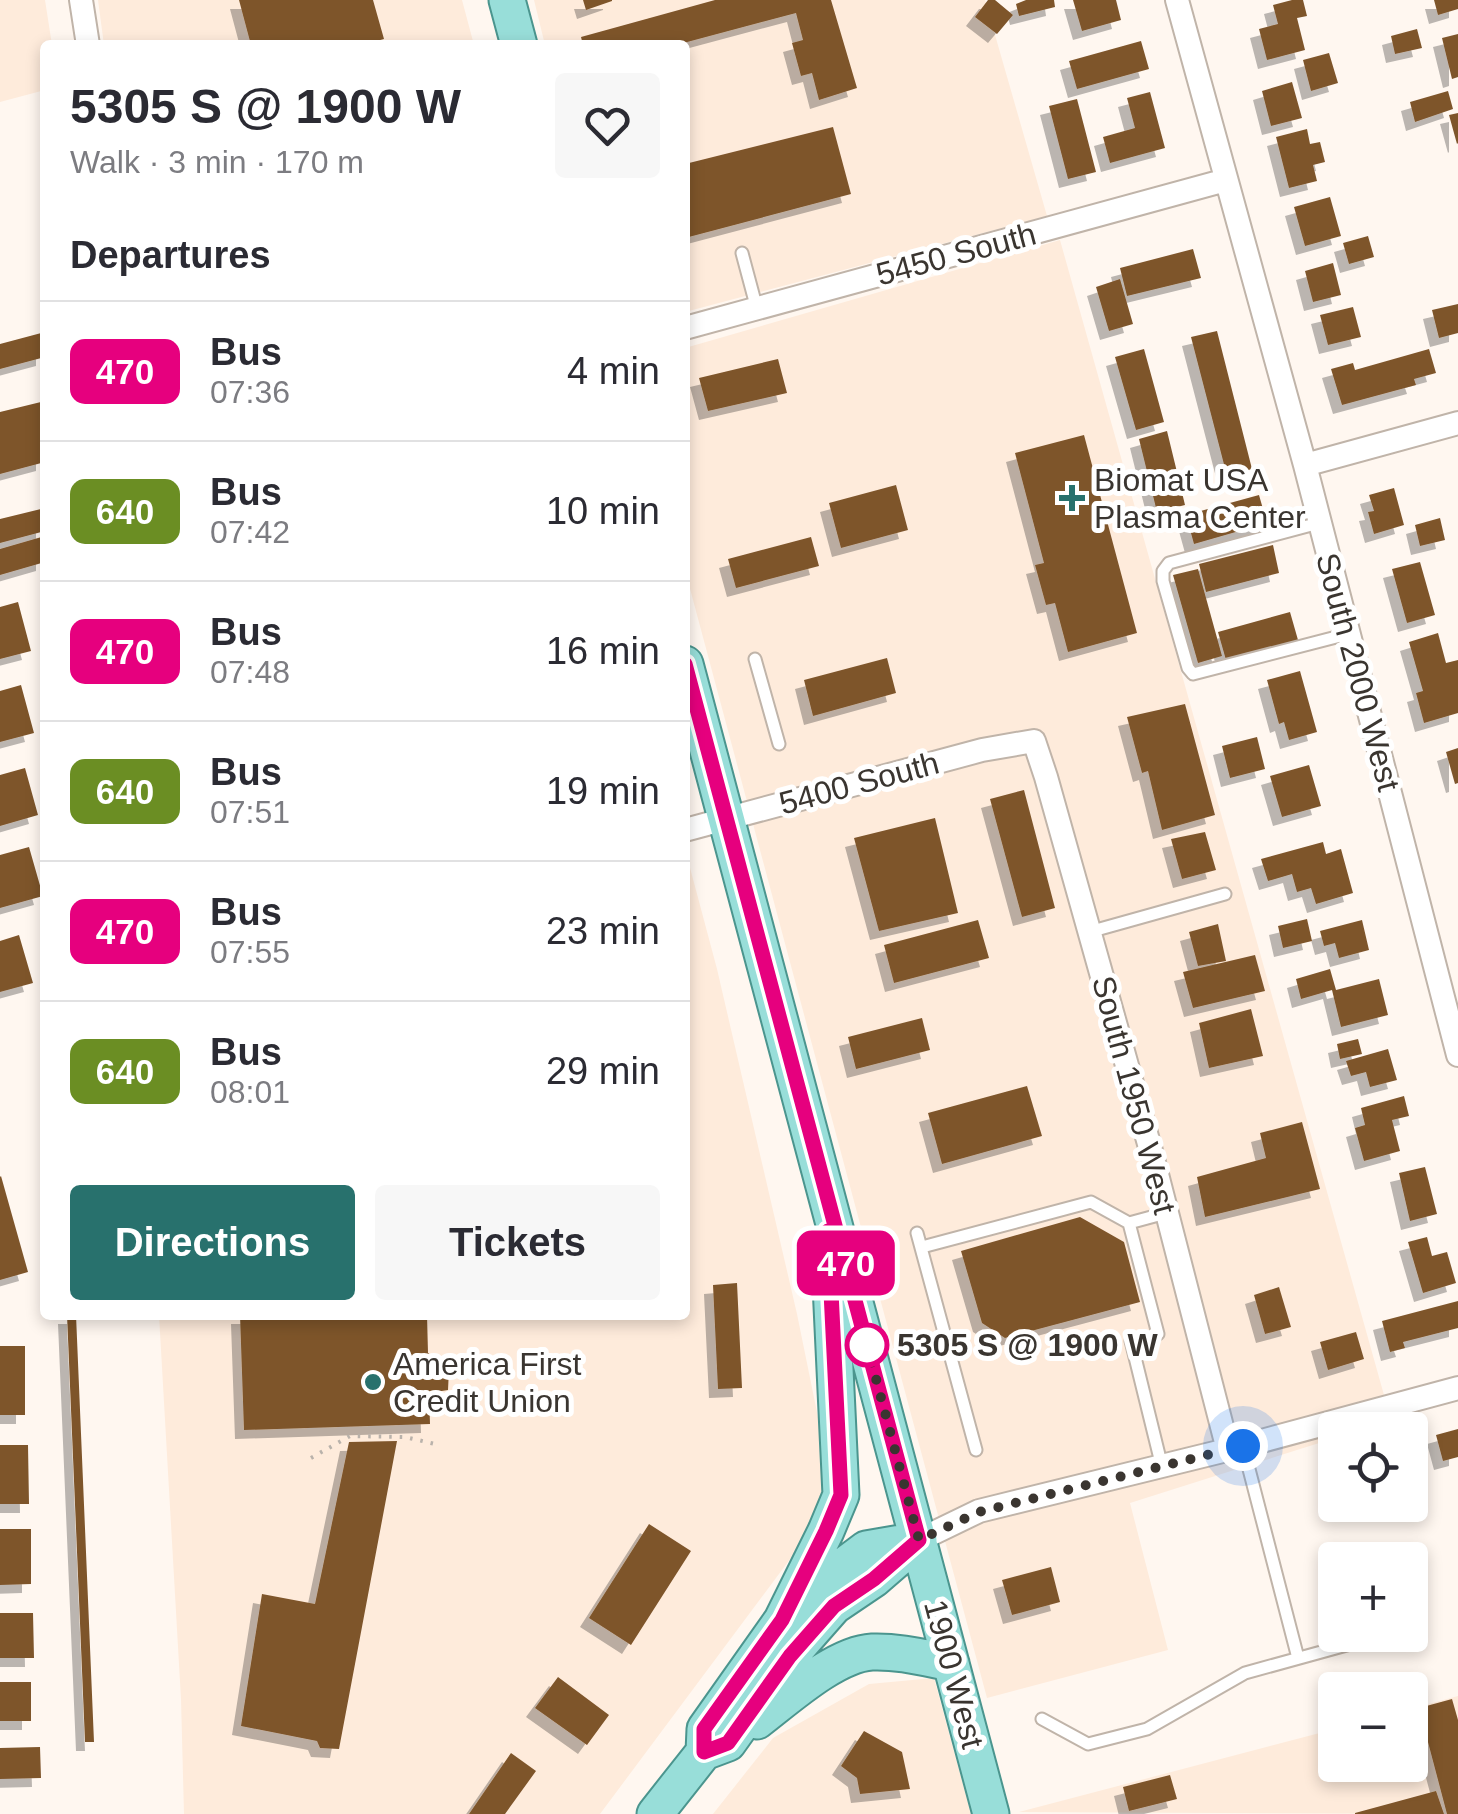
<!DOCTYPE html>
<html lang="en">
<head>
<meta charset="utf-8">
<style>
  :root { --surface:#fff; --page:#f7f7f7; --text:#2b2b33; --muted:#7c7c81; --line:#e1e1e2; --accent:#28716d }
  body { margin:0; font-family:Arial,sans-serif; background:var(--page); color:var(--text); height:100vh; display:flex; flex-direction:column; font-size:38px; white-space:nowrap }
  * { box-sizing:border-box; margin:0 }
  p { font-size:32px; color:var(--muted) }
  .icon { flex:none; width:55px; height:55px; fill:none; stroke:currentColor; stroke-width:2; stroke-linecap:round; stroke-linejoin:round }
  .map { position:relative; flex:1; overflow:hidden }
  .details { position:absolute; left:40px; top:40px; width:650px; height:1280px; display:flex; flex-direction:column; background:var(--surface); border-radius:10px; box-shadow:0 5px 15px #0003 }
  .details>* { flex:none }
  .badge { padding:0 20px; border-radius:15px; font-size:35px; line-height:65px }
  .tools { position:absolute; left:1318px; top:1412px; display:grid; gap:20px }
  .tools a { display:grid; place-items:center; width:110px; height:110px; border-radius:10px; background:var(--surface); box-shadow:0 5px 15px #0003; font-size:50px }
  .you { position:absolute; width:50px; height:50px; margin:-25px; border:8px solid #fff; border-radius:50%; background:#1a73e8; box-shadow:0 0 0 15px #1a73e833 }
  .map>.badge { position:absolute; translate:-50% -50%; box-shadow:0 0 0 5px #fff }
  h2 { padding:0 30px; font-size:38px; line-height:90px }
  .round { display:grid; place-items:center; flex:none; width:105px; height:105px; border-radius:10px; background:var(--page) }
  .overview { display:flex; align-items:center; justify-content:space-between; height:170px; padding:0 30px }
  h1 { font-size:48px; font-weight:600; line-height:75px }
  .cta { display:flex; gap:20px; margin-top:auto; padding:20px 30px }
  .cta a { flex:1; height:115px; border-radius:10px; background:var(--accent); color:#fff; font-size:40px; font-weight:600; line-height:115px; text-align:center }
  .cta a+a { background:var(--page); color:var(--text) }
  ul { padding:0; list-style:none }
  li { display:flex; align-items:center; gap:30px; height:140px; padding:0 30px; border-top:2px solid var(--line) }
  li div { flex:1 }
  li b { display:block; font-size:38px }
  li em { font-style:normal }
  li .badge { min-width:110px; font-weight:700; text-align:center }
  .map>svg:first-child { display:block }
</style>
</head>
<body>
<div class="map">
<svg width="1458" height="1814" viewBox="0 0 1458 1814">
  <defs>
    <filter id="shadow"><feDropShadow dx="-9" dy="9" stdDeviation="0" flood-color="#0004"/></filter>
  </defs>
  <rect width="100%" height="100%" fill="#fff7f0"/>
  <!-- built -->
  <path fill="#feebdb" d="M0,0H45L52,45H45V90L0,102Z
    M98,0H462L474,45H104Z
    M534,0H985L1047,216L685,312V45H545Z
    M1060,240L1391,1420L1359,1430H1335V1438L1130,1503L1168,1650L987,1698L685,570V348Z
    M685,856L689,864L717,969L797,1314L821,1432L826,1486L808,1535L600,1814H184L181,1699L159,1315H685Z
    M934,1678L971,1814H713L773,1738L869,1684Z
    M1458,1696V1814L1019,1812L1335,1729V1765H1410V1709Z"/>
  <!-- building -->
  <path fill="#7e552b" filter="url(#shadow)" d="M239,0H373L384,39L362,45H251Z
    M583,0H612V1L586,10Z
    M715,0H831L857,88L819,100L812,73L801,76L792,43L803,40L796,13L676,45H583L581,37Z
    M988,0H995L1013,15L997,34L975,17Z
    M1026,0H1054L1055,7L1019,16L1016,4Z
    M1073,0H1116L1121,20L1082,31Z
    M1292,0H1303L1307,16L1297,18L1305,50L1267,60L1259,29L1278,24L1273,5Z
    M1434,0H1458V9L1438,15Z
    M1417,29L1422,48L1395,54L1391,36Z
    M1458,34V77L1452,79L1442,38Z
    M1141,41L1149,69L1077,89L1069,61Z
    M1329,53L1338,83L1311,91L1303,60Z
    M1292,82L1302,118L1271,126L1262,91Z
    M1448,91L1453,109L1415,122L1410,102Z
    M1150,92L1165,148L1110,163L1103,137L1135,128L1127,98Z
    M1077,99L1096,172L1068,179L1049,106Z
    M1458,113V143L1457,144L1449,115Z
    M833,127L851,194L685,238V164Z
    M1307,129L1310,144L1320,142L1325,162L1313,165L1317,181L1289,188L1276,137Z
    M1330,197L1341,236L1305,246L1294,207Z
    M1368,236L1374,257L1349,264L1343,243Z
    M1193,249L1201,278L1127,296L1120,268Z
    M1333,263L1341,295L1313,302L1305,271Z
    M1120,279L1133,324L1109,331L1096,287Z
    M1458,304V333L1439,338L1432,310Z
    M1353,307L1361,337L1328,345L1320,315Z
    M1217,331L1252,469L1227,476L1191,337Z
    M45,332V357L0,369V344Z
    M1144,349L1164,422L1136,430L1115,357Z
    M1429,349L1436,373L1414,379L1416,385L1342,405L1331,369L1353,363L1355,370Z
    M778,359L787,393L708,411L699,378Z
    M45,401V462L0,474V412Z
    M1167,431L1185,505L1157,512L1139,439Z
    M1084,435L1137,633L1068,652L1055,603L1046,605L1035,565L1044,563L1015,453Z
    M896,485L908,530L841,548L829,503Z
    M1394,488L1404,525L1374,534L1368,512L1374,511L1369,495Z
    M1259,495L1267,523L1194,544L1186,515Z
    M45,508V531L0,543V519Z
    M1440,518L1445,540L1420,546L1415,525Z
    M45,536V562L0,575V549Z
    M811,537L819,566L736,588L728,559Z
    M1273,545L1279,573L1206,592L1199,564Z
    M1420,562L1435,615L1407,623L1392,569Z
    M1198,569L1222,656L1198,663L1173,575Z
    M18,602L31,651L0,659V607Z
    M1290,612L1298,640L1226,660L1218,632Z
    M1438,633L1446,663L1458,660V713L1424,723L1416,693L1423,691L1409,642Z
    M887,658L896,693L813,716L804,680Z
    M1300,671L1317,732L1289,740L1284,722L1279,724L1267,680Z
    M21,685L34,733L0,742V691Z
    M1185,704L1215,815L1162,830L1148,771L1142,773L1127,717Z
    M1257,737L1265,769L1230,778L1222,746Z
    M1458,748V783L1455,784L1446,752Z
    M1309,765L1321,806L1282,817L1270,776Z
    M25,768L38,815L0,826V775Z
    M1024,790L1055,908L1022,917L990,799Z
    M935,818L958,913L879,931L854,838Z
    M1205,832L1216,870L1182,879L1171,839Z
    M1323,842L1326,854L1341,849L1353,893L1316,904L1311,888L1297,892L1292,874L1268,881L1261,859Z
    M29,847L43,896L0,908V855Z
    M1307,919L1312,941L1283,948L1278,926Z
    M978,920L989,958L894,983L884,945Z
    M1362,920L1369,950L1339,958L1335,943L1324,946L1320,931Z
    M1218,924L1226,961L1198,966L1189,932Z
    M19,935L33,983L0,992V941Z
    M1255,955L1265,991L1193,1008L1183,972Z
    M1330,969L1336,990L1379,979L1388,1015L1341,1027L1332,990L1301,999L1296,979Z
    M1251,1009L1263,1056L1209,1068L1199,1023Z
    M922,1018L930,1050L856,1069L848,1037Z
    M1358,1039L1362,1054L1340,1059L1337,1044Z
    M1388,1049L1397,1080L1370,1087L1366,1072L1351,1076L1346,1061Z
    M1027,1086L1042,1136L942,1164L928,1113Z
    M1404,1096L1409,1116L1392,1120L1400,1151L1364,1161L1355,1128L1365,1125L1361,1108Z
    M1302,1122L1320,1189L1205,1217L1197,1177L1266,1158L1260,1133Z
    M1425,1167L1437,1214L1410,1221L1399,1173Z
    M1,1176L28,1272L0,1280V1177Z
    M1080,1217L1124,1242L1140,1302L1005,1338L982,1323L961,1251Z
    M1427,1237L1432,1256L1447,1252L1456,1283L1423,1293L1408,1242Z
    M737,1283L742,1388L718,1389L713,1285Z
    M1279,1287L1291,1327L1265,1334L1254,1295Z
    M1458,1301V1328L1403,1342L1405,1348L1390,1352L1382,1321Z
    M67,1315H76L94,1742H85Z
    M240,1315H427L428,1353L449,1369L448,1390L429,1393L430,1424L244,1430Z
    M1356,1332L1364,1359L1328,1370L1320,1342Z
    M0,1346H25V1415H0Z
    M1458,1429V1457L1443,1461L1436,1435Z
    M397,1441L339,1749L320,1748L317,1741L241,1726L262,1594L315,1604L349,1442Z
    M0,1445H28L29,1504H0Z
    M649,1524L691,1551L631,1645L589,1618Z
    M0,1529H31V1584L0,1585Z
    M1051,1567L1060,1602L1012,1615L1002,1580Z
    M0,1613H33L34,1658H0Z
    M558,1677L609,1715L587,1745L535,1708Z
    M0,1682H31V1721H0Z
    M1452,1699L1458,1720V1814H1447L1419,1708Z
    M864,1731L902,1752L910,1789L860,1794L857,1778L841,1766Z
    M40,1747L41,1778L0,1779V1748Z
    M511,1753L536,1771L505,1814H469Z
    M1170,1775L1177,1799L1129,1811L1123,1787Z
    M1436,1791L1444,1814H1355V1813Z"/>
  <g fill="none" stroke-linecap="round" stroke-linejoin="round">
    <defs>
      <path id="service" d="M742,253L757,309
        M1319,523L1169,563L1163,571V581L1188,668L1193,674L1348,634
        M755,659L779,744
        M1089,932L1225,894
        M1129,1223L1158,1334
        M917,1233L976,1450
        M922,1247L1091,1202L1129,1223L1166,1213
        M1131,1341L1162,1467
        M1243,1446L1298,1658
        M1042,1719L1088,1744L1147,1729L1245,1673L1383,1635"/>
      <path id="minor" d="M81,0L88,45
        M1177,0L1305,465L1458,1055
        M685,328L1226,180
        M1305,465L1458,423
        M685,830L982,750L1034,741L1046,777L1151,1151L1228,1450
        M919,1540L979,1511L1243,1446L1458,1388"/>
      <path id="primary" d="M507,0L519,45
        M685,664L991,1814
        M782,1620L826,1531L841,1495L830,1264
        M757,1721C786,1699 835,1654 872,1652C899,1651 925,1658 951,1663
        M704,1752L705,1729L782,1620L818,1585L866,1549L918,1540
        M655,1814L704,1752L728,1743L790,1656L834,1606L874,1579L919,1540"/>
    </defs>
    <!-- service casing -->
    <use href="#service" stroke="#c0b4a9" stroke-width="15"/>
    <!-- minor casing -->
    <use href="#minor" stroke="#c0b4a9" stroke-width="26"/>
    <!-- primary casing -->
    <use href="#primary" stroke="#4b958e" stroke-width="39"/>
    <!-- path -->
    <path stroke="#b9b2ab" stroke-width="4" stroke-dasharray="2.5 8" stroke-linecap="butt" d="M311,1458L350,1436L405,1437L435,1444"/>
    <!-- service -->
    <use href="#service" stroke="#fff" stroke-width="11"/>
    <!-- minor -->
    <use href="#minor" stroke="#fff" stroke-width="22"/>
    <!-- primary -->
    <use href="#primary" stroke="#98ded9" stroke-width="35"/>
  </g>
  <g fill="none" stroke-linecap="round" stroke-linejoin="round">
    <defs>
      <path id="line" d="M685,664L919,1540L874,1579L834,1606L790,1656L728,1743L704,1752V1729L782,1620L826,1531L841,1495L828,1231"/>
    </defs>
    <!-- line casing -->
    <use href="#line" stroke="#fff" stroke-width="22"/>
    <!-- line -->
    <use href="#line" stroke="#e6007e" stroke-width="15"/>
    <!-- walk -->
    <path stroke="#3a3530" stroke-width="10" stroke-dasharray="0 18" d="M867,1345L919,1540L979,1512L1243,1446"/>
  </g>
  <!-- markers -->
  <g fill="#28716d" stroke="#fff" stroke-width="4">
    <path d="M1067 483h10v10h10v10h-10v10h-10v-10h-10v-10h10z"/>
    <circle cx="373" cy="1382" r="10"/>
  </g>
  <circle fill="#fff" stroke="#e6007e" stroke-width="5" cx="867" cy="1345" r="20"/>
  <g text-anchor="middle" stroke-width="10" stroke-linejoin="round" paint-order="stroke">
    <!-- street labels -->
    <g font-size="32" fill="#3a3530" stroke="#fff">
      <text transform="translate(956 254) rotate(-15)" y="11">5450 South</text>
      <text transform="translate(1358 672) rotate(75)" y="11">South 2000 West</text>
      <text transform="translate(859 783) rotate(-15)" y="11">5400 South</text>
      <text transform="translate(1134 1095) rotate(75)" y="11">South 1950 West</text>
      <text transform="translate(954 1674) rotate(75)" y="11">1900 West</text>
    </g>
    <!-- poi labels -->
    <g font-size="32" fill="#3a3530" stroke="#fff" text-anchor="start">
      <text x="1094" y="491">Biomat USA<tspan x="1094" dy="37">Plasma Center</tspan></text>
      <text x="393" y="1375">America First<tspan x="393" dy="37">Credit Union</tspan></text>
    </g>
    <!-- stop labels -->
    <g font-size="32" font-weight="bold" fill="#3a3530" stroke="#fff" text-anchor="start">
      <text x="897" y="1356">5305 S @ 1900 W</text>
    </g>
  </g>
</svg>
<div class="tools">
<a><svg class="icon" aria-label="locate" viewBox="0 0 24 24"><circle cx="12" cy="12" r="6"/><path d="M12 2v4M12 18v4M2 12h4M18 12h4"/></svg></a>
<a>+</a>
<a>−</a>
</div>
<div class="you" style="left:1243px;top:1446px"></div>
<b class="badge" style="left:846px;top:1263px;background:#e6007e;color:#fff">470</b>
<section class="details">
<div class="overview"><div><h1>5305 S @ 1900 W</h1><p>Walk · 3 min · 170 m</p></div><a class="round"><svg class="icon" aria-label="heart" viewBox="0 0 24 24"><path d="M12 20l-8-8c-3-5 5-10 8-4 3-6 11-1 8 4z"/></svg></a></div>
<h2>Departures</h2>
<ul>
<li><span class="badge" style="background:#e6007e;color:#fff">470</span><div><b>Bus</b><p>07:36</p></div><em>4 min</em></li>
<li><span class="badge" style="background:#6b8e23;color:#fff">640</span><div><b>Bus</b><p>07:42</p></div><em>10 min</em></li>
<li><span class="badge" style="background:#e6007e;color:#fff">470</span><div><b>Bus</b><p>07:48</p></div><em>16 min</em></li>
<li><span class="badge" style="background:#6b8e23;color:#fff">640</span><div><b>Bus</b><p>07:51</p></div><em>19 min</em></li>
<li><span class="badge" style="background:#e6007e;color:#fff">470</span><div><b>Bus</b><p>07:55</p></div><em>23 min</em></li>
<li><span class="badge" style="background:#6b8e23;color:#fff">640</span><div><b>Bus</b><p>08:01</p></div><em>29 min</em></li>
</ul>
<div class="cta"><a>Directions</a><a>Tickets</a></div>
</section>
</div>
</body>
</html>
